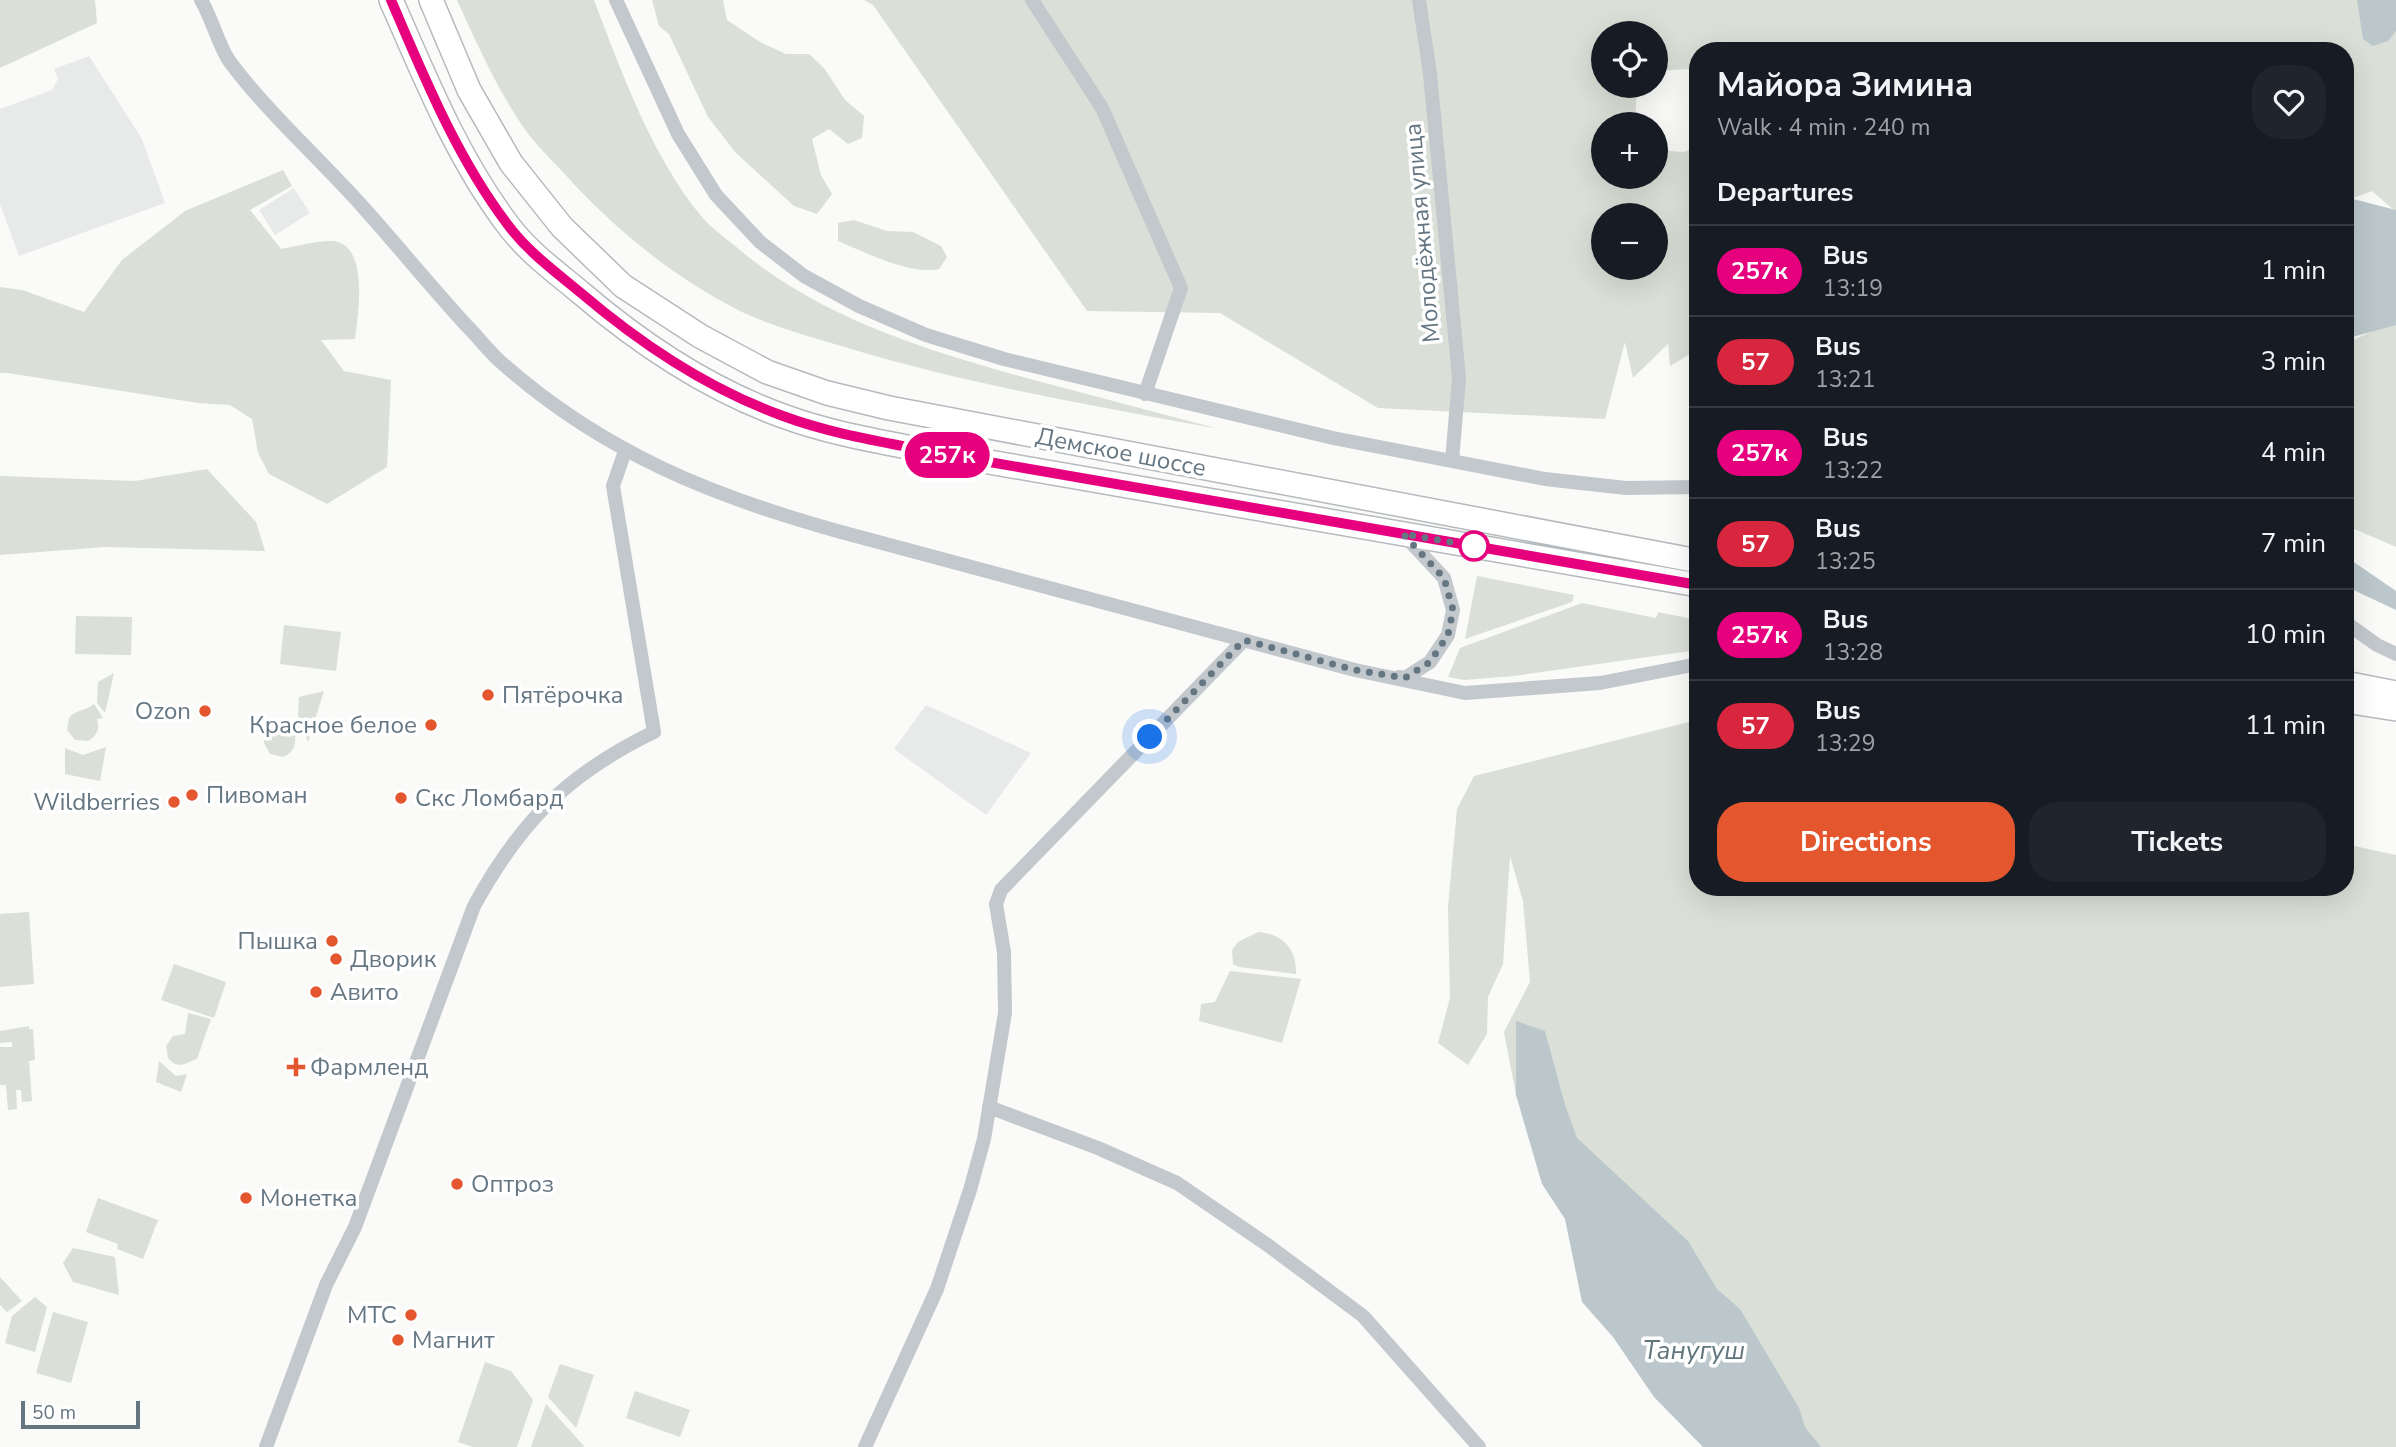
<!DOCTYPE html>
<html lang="en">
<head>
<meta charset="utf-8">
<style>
  :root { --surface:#171b24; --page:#20242c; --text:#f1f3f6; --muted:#9ea1a6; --line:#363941; --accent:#e4572e }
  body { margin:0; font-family:"Nunito Sans",sans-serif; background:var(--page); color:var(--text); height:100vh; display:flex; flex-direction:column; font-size:26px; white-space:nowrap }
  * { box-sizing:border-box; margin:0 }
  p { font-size:23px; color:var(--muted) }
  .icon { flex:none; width:38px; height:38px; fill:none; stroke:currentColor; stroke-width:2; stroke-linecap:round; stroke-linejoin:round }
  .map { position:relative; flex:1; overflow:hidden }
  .panel { position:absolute; left:1689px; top:42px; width:665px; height:854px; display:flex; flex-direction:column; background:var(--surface); border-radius:28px; box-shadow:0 7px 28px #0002 }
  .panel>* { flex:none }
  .badge { padding:0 14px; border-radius:23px; font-size:24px; line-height:46px }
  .tools { position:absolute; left:1591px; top:21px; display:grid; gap:14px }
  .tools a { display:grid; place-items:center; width:77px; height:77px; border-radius:50%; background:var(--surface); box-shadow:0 7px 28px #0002; font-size:35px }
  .scale { position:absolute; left:21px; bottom:18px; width:119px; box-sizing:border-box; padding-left:7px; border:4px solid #657683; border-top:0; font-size:19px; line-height:24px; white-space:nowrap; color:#657683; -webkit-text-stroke:5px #fff; paint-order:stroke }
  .you { position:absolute; width:35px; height:35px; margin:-18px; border:5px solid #fff; border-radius:50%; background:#1a73e8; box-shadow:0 0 0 10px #1a73e833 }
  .map>.badge { position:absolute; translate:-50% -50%; box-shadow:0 0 0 4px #fff }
  h2 { padding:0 28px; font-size:26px; line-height:63px }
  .round { display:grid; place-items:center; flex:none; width:74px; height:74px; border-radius:28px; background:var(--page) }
  .headline { display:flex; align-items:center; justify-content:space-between; height:119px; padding:0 28px }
  h1 { font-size:33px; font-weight:700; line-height:52px }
  .button { display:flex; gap:14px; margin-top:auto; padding:14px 28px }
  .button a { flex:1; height:80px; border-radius:28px; background:var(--accent); color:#fff; font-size:28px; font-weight:700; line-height:80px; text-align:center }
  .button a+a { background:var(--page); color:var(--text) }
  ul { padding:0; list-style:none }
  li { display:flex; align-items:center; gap:21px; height:91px; padding:0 28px; border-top:2px solid var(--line) }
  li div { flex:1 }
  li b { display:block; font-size:26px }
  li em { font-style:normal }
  li .badge { min-width:77px; font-weight:700; text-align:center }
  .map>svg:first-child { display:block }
</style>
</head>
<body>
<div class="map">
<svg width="2396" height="1447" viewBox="0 0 2396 1447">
  <rect width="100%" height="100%" fill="#fafaf8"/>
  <!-- built -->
  <path fill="#e8e9e9" d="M89,56L142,139L165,203L19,256L0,204V109L52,90L58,79L54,69Z
    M294,188L310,213L275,235L259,210Z
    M926,705L1031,753L986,815L894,749Z"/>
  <!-- green -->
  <path fill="#dadfd7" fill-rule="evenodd" d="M0,0H95L97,23L0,68Z
    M457,0H594C621,71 653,159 702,217C711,228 723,236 734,245C817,317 925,350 1030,379C1093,396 1156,412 1219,429C1095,406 970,385 848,348C814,338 770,326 738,310C670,275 612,227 561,170C550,159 539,147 529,135C499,94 478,46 457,0Z
    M652,0H723L727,20L760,42L786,54H809L824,68L845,100L864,116L862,138L848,144L829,129L812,139L821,175L832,194L817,214L794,206L736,153L708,117L669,34L659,26Z
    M864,0H2396V212L2372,191L2345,201V51H1698L1697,74L1688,69L1656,71V33H1603V86H1637L1635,124H1603V177H1656V150L1683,152L1697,148V350L1670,366L1668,344L1633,378L1625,342L1605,419L1378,408L1220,313L1087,311L873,5ZM1603,215H1656V268H1603Z
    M283,170L292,186L250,210L281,249C297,246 315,241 331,241C370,242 358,315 355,339L321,340L344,371L391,380L387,467L327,504L269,474L258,453L252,419L230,405L198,403L8,373H0V287L22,290L84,312L122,260L185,211Z
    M854,220L887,231L913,232L941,246L947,257L939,269C909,275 867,253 838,241V223Z
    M2396,320V547L2345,525V344Z
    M207,469L256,522L265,551L105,547L0,555V476L135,481Z
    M1477,576L1574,595L1572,602L1465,639Z
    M1582,603L1656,618L1658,612L1697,620V650L1514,676L1464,680L1448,677L1460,648Z
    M76,616L132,617L131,655L75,654Z
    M284,625L341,632L336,671L280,664Z
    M114,673L105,713L97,703L98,682Z
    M324,691L308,742L298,716L299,697Z
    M94,704L103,718L97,719C100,729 97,736 88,741L75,740L67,730L69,718C76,709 86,711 94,704Z
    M297,720L302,733L295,737C296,747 292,753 283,757L270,754L264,743C265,724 272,728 285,726C290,726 293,722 297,720Z
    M1697,720L1698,887H2345V844L2396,855V1447H1762L1516,1095L1504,1032L1530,982L1523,901L1510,856L1503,964L1488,997L1487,1034L1468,1065L1438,1043L1450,998L1448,907L1457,809L1474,776Z
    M106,747L100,781L65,774V748L83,755Z
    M29,912L34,984L0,987V914Z
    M1258,932C1283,934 1297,949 1296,974L1239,967L1233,964L1232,950L1238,942Z
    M174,964L226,982L214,1018L161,1000Z
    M1230,971L1301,979L1282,1043L1199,1021L1201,1004L1215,1002Z
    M188,1013L211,1019L197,1059C186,1062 179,1071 168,1058L166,1046L173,1036L185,1034Z
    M29,1026V1029H33L35,1060L29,1061L32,1101L22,1102L21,1090H16L17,1109L8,1110L6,1085H0V1047H12V1042L0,1043V1031Z
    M159,1061L176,1076L187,1074L181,1092L156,1082Z
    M98,1198L158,1220L143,1259L117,1249L118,1244L86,1232Z
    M73,1248L115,1257L119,1295L73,1282L63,1263Z
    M0,1277L22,1301L7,1312L0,1305Z
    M35,1297L47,1307L35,1352L5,1343L12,1316Z
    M53,1312L88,1322L71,1383L36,1373Z
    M485,1362L511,1371L533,1400L517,1447H473L458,1442Z
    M560,1364L594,1375L576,1428L548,1397Z
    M635,1391L690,1410L680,1437L626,1418Z
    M546,1404L584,1446L583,1447H531Z"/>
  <!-- water -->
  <path fill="#bbc7cb" d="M2357,0H2396V31L2388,41L2373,46L2363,39Z
    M2345,197L2396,210V325L2345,339Z
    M2345,556L2396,591V610L2345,586Z
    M1516,1021L1545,1031L1565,1105L1577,1138L1688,1241L1717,1289L1740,1309L1799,1408L1805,1427L1821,1447H1703L1654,1397L1613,1337L1582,1302L1565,1219L1542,1184L1516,1095Z"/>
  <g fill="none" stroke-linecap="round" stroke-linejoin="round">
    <defs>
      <path id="primary" d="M391,0C425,77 457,158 508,225C528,252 556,272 581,293C642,345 708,389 783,416C834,435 890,443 943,454L1698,585
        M431,0L469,90L511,163L562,227L623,286L700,336L767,372L827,393L889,408L1698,561
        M2345,683L2396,693
        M2345,701L2396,709"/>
    </defs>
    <!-- primary casing -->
    <use href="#primary" stroke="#b5babe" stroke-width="26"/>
    <!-- minor -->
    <path stroke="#c3c8cc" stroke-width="14" d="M201,0C212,18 219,47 230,62C269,114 319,158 362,206C398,246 431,287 467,326C479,338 490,353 503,364C604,453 714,497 841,532L1355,670L1465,693L1600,683L1698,664
      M616,0L678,134L716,195L760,242L804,276L859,306L926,335L1004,359L1333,438L1545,479L1626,488L1698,487
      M1032,0L1102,108L1181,288L1145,394
      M1419,0L1430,74L1459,378L1452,461
      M2345,622L2377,645L2396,654
      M1399,677L1405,678L1430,662L1448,635L1453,610L1444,578L1404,535
      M989,1107L1098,1148L1177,1183L1269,1246L1363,1316L1479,1447
      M266,1447L326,1285L355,1227L474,906C520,822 567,774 654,732L613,486L625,451
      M865,1447L937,1289L970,1190L984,1139L1005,1013L1004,952L996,904L1001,890L1244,640"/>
    <!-- primary -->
    <use href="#primary" stroke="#fff" stroke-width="23"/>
  </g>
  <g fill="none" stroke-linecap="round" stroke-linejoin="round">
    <defs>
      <path id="line" d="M391,0C424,77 457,158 508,225C528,252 556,272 581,293C642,345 708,389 783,416C834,435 890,443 943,454L1698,585"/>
    </defs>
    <!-- line casing -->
    <use href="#line" stroke="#fff" stroke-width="16"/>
    <!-- line -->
    <use href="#line" stroke="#e6007e" stroke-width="10"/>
    <!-- walk -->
    <path stroke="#657683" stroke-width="7" stroke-dasharray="0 12.6" d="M1150,737L1244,640L1355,670L1405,678L1430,662L1448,635L1453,610L1444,578L1403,534L1486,548L1474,546"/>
  </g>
  <!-- markers -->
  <circle fill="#fff" stroke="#e6007e" stroke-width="3.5" cx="1474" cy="546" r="14"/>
  <g fill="#e4572e" stroke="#fff" stroke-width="2.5">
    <circle cx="488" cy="695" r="7"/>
    <circle cx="205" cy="711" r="7"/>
    <circle cx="431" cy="725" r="7"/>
    <circle cx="192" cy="795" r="7"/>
    <circle cx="401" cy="798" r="7"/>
    <circle cx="174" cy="802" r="7"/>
    <circle cx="332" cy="941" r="7"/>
    <circle cx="336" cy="959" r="7"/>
    <circle cx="316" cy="992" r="7"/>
    <path d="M292.5 1056.5h7v7h7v7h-7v7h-7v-7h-7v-7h7z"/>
    <circle cx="457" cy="1184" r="7"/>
    <circle cx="246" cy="1198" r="7"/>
    <circle cx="411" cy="1315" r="7"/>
    <circle cx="398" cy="1340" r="7"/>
  </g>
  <g text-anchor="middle" stroke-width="7" stroke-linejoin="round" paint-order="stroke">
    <!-- street labels -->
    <g font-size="24" fill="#657683" stroke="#fff">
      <text transform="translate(1422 233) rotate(-95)" y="8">Молодёжная улица</text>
      <text transform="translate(1121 452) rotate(11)" y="8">Демское шоссе</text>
    </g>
    <!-- poi labels -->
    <g font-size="24" fill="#657683" stroke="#fff" text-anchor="start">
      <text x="502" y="703">Пятёрочка</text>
      <text x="191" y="719" text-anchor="end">Ozon</text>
      <text x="417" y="733" text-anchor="end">Красное белое</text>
      <text x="206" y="803">Пивоман</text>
      <text x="415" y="806">Скс Ломбард</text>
      <text x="160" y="810" text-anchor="end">Wildberries</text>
      <text x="318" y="949" text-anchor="end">Пышка</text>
      <text x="350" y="967">Дворик</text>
      <text x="330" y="1000">Авито</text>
      <text x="310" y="1075">Фармленд</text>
      <text x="471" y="1192">Оптроз</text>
      <text x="260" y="1206">Монетка</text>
      <text x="397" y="1323" text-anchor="end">МТС</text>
      <text x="412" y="1348">Магнит</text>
    </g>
    <!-- water labels -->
    <g font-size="26" font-style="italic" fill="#60757c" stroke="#fff">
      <text x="1694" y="1359">Танугуш</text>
    </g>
  </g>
</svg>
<div class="tools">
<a><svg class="icon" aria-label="locate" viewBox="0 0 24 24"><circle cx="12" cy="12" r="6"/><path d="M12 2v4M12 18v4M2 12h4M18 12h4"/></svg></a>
<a>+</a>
<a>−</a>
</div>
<div class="scale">50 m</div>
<div class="you" style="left:1150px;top:737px"></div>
<b class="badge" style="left:947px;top:455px;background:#e6007e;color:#fff">257к</b>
<section class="panel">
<div class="headline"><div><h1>Майора Зимина</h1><p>Walk · 4 min · 240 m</p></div><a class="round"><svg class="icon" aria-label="heart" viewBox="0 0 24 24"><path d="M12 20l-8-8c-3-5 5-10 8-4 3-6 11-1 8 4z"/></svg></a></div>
<h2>Departures</h2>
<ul>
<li><span class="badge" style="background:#e6007e;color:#fff">257к</span><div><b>Bus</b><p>13:19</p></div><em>1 min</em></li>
<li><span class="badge" style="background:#d7263d;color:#fff">57</span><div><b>Bus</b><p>13:21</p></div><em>3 min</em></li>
<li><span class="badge" style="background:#e6007e;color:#fff">257к</span><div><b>Bus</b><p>13:22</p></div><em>4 min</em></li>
<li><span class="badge" style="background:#d7263d;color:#fff">57</span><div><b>Bus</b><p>13:25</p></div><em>7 min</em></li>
<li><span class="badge" style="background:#e6007e;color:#fff">257к</span><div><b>Bus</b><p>13:28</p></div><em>10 min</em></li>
<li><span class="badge" style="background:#d7263d;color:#fff">57</span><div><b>Bus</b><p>13:29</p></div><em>11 min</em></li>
</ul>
<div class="button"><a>Directions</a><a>Tickets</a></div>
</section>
</div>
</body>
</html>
